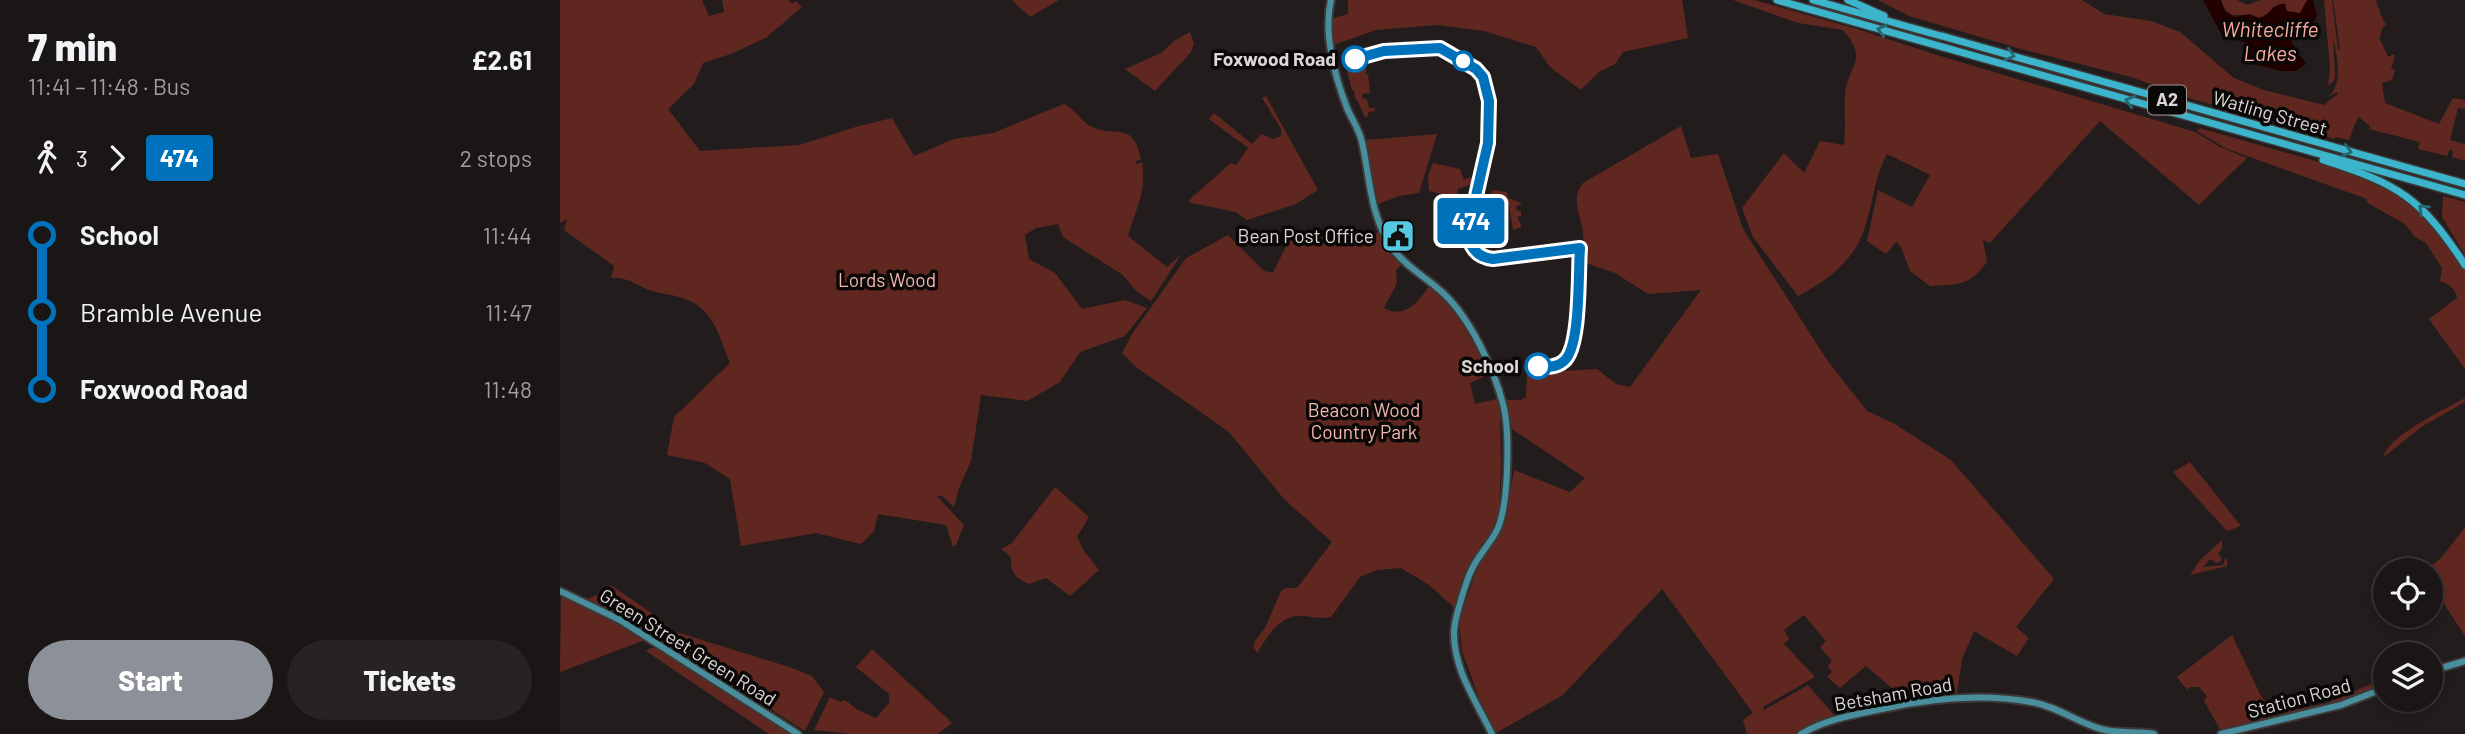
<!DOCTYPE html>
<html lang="en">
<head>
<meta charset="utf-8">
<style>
  :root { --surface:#1a1615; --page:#272322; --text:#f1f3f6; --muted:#9f9fa0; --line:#383534; --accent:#8c9099 }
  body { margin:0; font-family:Barlow,sans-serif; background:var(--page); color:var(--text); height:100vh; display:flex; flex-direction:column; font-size:26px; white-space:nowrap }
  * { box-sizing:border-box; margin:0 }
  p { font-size:23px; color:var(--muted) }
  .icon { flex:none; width:38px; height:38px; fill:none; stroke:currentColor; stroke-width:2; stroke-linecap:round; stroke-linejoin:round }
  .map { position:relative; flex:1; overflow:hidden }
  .drawer { display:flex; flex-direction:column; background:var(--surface); width:560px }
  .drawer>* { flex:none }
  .badge { padding:0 14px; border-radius:5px; font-size:24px; line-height:46px }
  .buttons { position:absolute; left:1813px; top:558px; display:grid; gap:14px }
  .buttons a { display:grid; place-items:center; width:70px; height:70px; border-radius:50%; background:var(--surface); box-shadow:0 4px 10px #0003,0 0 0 2px var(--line); font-size:35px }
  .map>.badge { position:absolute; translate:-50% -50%; box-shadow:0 0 0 4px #fff }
  .legs { display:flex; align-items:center; gap:10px; height:77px; padding:0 28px; font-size:23px }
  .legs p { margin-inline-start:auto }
  .summary { display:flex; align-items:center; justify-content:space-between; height:119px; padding:0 28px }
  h1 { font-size:38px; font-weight:800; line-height:52px }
  .cta { display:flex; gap:14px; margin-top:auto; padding:14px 28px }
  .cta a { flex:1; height:80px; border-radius:42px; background:var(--accent); color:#fff; font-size:28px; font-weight:800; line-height:80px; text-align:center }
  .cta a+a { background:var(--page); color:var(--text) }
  ul { padding:0 28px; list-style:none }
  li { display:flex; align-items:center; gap:24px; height:77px; font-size:26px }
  li i { display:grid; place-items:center; width:10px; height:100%; margin:0 9px; background:currentColor }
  li i::after { content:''; width:18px; height:18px; margin:-9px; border:5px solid; border-radius:50%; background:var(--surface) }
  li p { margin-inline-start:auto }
  li:first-child i { background:linear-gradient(#0000 50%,currentColor 0) }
  li:last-child i { background:linear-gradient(currentColor 50%,#0000 0) }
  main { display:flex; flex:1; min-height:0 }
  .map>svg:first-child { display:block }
</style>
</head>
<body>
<main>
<section class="drawer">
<div class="summary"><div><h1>7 min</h1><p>11:41 – 11:48 · Bus</p></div><b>£2.61</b></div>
<div class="legs"><svg class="icon" aria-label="walk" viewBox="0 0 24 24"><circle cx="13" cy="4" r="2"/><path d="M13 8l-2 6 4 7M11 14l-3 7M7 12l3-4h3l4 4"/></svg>3<svg class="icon" aria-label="forward" viewBox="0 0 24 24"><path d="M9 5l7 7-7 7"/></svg><b class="badge" style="background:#0072bc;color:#fff">474</b><p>2 stops</p></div>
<ul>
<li><i style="color:#0072bc"></i><b>School</b><p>11:44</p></li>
<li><i style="color:#0072bc"></i><span>Bramble Avenue</span><p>11:47</p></li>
<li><i style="color:#0072bc"></i><b>Foxwood Road</b><p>11:48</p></li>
</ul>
<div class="cta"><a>Start</a><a>Tickets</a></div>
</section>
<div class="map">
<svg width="1905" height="734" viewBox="0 0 1905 734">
  <rect width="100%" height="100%" fill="#221d1c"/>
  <!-- green -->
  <path fill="#602720" d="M0,0H142L149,16L164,12L162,0H229L232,4L236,1L242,7L207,37L171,54L143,63L134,84L108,109L140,151L239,145L299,126L332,118L354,156L394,139L433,133L504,104C515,109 520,120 530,126C555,139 573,119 581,159L575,162L576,164L582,162C587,191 576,208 568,236L607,267L621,255L591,301L576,291L563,275L503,237L498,224L476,228L465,235L469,259L495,273L522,309L565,300L587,308L565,336L520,352L500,382L467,401L421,395L411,461L399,488L394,507L382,496H377L404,525L396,545L393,547L386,525L318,514L314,531L301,544L256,533L181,546L170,479L145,463L107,455L114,417L170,363C158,333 153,306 119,297C110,294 101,294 92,291C77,286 67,276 51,278L54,266L4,230L7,219L0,223Z
    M452,0H499L470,17Z
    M788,0H1122L1128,38L1063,52L1055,64L1039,72L1021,90L990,67L976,47L924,31L877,25L816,30L773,45L771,19L788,14Z
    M1173,0H1194L1297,29L1377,55L1635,132L1660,147L1687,158L1639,205L1540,121L1430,243L1423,240L1427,262C1409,286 1400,284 1370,286L1350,271L1341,247L1336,242L1326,254L1307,241L1318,190L1352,207L1370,175L1327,154C1313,181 1314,200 1305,227C1295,260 1267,281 1238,296L1193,237L1182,208L1224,153L1244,173L1260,141L1284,145C1286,128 1284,112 1285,95C1287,66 1310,61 1283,30L1238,23Z
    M1318,0H1522L1544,14L1591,21L1620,32L1674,78L1704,90L1764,105L1778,94L1777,92L1769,96C1784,83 1776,53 1773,36L1775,79L1768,86L1770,68L1764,0H1772L1778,50L1780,49L1773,0H1816L1818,8L1821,10L1819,11L1826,25L1822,28L1821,35L1819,37L1828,57L1834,54L1835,56L1831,69L1835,70L1832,80L1822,83L1825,103L1879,124L1893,98L1905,100V109L1898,108L1890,140L1905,144V161L1892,157L1893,152L1890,149L1887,156L1858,149L1860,142L1809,129L1810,126L1799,117L1795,124L1789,140L1776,137L1774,139L1632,99L1571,77L1461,49L1349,16Z
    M1661,0H1677L1687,5L1701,0H1749L1755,15L1710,31L1725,3L1713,7L1709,13L1699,18L1692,15H1671L1664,8Z
    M630,32L634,43L631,52L595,91L565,69L601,53L614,41Z
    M796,67L807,69L805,74H808L810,93L802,94V97L807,100L809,108H815V111L809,112L807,117H805L797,100L795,99L794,90H792L787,71L796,70Z
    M706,96L758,190L736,204L687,220L676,212L631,203L629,200L671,163L676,165L688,148L649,119L654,113L692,144L701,134L713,139L721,136V129L702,98Z
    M1121,126L1131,158L1158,154L1183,229L1267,360L1307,411L1333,423L1391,460L1494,579L1456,627L1469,638L1457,656L1414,631L1402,659L1397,693L1345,699L1306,666L1280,688L1267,677L1272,672L1268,666L1272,661L1260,647L1266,641L1244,615L1224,630L1229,639L1224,644L1255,677L1203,707L1204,710L1248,685L1274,715L1236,734H1187L1183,720L1193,713L1102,589L1003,695L936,733L919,698L902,651L899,622L917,569L947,513L954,470L1010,492L1025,478L952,429L946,400H961L966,397L967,373L1037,369L1056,384L1070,387L1141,290L1088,294L1055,273L1026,263C1025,253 1024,243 1023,233C1021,215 1010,199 1023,183Z
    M1640,128L1794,172L1849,199L1887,240L1905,269V369L1869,319L1897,298C1895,288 1889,284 1880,281L1882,268L1866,243L1855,237L1845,224L1806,202L1807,199L1665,148L1637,131Z
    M877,134L859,193L839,196L816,205L806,140Z
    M873,163L900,169L904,180L918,174L915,183L898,189L893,209L884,207L881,194L869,191L868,176Z
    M932,190L947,192L948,198L962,203L956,207L957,211H961V216L957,217L962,227L953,230L949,204H938L940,197L933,199L935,195L931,194Z
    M1883,196L1905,202V255L1882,217Z
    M756,232L788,240L820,232L833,255L842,264L836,270L837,283L824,308C845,320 859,301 870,285L894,309L919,353L928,375L910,383L915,404L937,399L940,408L941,467L939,509L934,528L912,563L896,609L869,585L841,568L817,570L800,577L771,617C760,619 754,617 743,616C720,614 708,636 697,653L693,647L695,641L705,628L721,591L726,588H737L772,542L724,499L669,432L576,367L562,353L572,334L626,258L668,235L704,271L713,273L729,240Z
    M1905,398V402L1861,427L1824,457C1826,437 1887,408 1905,398Z
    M1630,462L1681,526L1667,531L1613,472Z
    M495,487L529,517L517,537L524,551L539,570L510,596L486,578L469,584C455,578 450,572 451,557L441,549L452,543Z
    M1905,527V636L1871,584V570H1866L1882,557Z
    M1662,540V549L1658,553L1662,560L1657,563L1650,559L1643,567L1663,565L1665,559H1667V566L1630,575L1641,559Z
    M51,585L107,624L103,628L100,640L27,599L43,593Z
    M1,595L50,618L85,640L0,672Z
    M110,630L229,667L252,676L264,692L245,731L107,643Z
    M1672,635L1700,694L1716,716L1715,720L1661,731L1644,701L1647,696L1639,687H1629L1627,690L1617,677Z
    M90,648H97L231,734H209L86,651Z
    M312,649L386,717L392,723L378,734H290L254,730L270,697L281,702L285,700L298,710L316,718L329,703V694L296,667Z
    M1825,678V686L1782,703L1719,717L1720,713L1767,703Z"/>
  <!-- water -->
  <path fill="#200" d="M1643,0H1661L1665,11L1675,17L1689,14L1699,18C1711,15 1712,3 1725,4L1727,11L1740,13L1747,0H1753L1757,15L1755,21C1746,24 1740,34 1731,39L1737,55L1742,57L1746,64L1736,71H1721L1694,64L1688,43L1663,37Z"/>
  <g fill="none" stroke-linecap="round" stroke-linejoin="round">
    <defs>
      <path id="major" d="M771,0C763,33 775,77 787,108C792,120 799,129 802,142C810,178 810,216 832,248C846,267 866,277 883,293C910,318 934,369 943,404C950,430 949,506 937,530C931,542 921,553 914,565C907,577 895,617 894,631C893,669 916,701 932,734
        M0,591L60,620L238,734
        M1871,671L1905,661
        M1241,734C1267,719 1293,715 1322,709C1372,698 1421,693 1471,702C1496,706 1517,722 1541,729C1558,734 1576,731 1594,734
        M1661,734L1781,705L1825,688"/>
      <path id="highway" d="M1217,0L1905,195
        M1253,0L1381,36
        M1288,0L1324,16
        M1382,36L1905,184
        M1763,160C1839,184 1861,198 1905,265"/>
    </defs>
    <!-- major casing -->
    <use href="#major" stroke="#3d3938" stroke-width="10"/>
    <!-- highway casing -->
    <use href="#highway" stroke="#3d3938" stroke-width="10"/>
    <!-- major -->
    <use href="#major" stroke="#488e9c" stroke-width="6"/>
    <!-- highway -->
    <use href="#highway" stroke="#3bb4cc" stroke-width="7"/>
  </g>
  <!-- one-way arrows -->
  <defs><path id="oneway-chevron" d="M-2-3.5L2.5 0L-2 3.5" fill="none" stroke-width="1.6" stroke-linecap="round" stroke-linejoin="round" transform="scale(1.75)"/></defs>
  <g stroke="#256773">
    <use href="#oneway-chevron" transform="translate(1322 30) rotate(-165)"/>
    <use href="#oneway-chevron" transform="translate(1450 55) rotate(16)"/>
    <use href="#oneway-chevron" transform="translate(1570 101) rotate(-164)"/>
    <use href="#oneway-chevron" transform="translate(1787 151) rotate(16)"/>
    <use href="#oneway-chevron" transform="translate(1863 209) rotate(-137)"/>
  </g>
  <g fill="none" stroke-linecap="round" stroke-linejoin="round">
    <defs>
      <path id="line-1" d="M795,59L824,51L880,48L916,69L923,77L929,101L928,143L908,231C909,246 916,257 933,259L1020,248C1018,273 1021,347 1004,361C996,368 987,367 978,366"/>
    </defs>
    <!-- line-1 casing -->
    <use href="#line-1" stroke="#fff" stroke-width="16"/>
    <!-- line-1 -->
    <use href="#line-1" stroke="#0072bc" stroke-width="10"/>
  </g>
  <!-- icons -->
  <defs>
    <symbol id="civic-square" viewBox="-11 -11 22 22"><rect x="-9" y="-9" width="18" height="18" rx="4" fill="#56c9e1" stroke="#0a0807"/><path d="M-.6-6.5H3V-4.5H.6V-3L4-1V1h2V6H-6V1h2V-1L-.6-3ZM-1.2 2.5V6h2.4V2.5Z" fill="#111"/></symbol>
  </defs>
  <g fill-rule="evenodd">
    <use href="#civic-square" x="819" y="217" width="38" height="38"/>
  </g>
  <!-- markers -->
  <g fill="#fff" stroke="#0072bc" stroke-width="3.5">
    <circle cx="795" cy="59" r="12"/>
    <circle cx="903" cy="61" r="9"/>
    <circle cx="978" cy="366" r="12"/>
  </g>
  <g text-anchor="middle" stroke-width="7" stroke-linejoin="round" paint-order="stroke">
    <!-- shield labels -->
    <rect fill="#0a0807" stroke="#9c9998" stroke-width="2" x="1588" y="85.5" width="38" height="29" rx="5"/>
    <g font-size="18" font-weight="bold" fill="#dbd7d6">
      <text x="1607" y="106">A2</text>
    </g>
    <!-- stop labels -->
    <g font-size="19" font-weight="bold" fill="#dbd7d6" stroke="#0a0807" text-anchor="end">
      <text x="776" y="66">Foxwood Road</text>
      <text x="959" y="373">School</text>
    </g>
    <!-- street labels -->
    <g font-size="19" fill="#dbd7d6" stroke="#0a0807">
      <text transform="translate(1710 113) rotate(16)" y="7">Watling Street</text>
      <text transform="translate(128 647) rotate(32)" y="7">Green Street Green Road</text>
      <text transform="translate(1333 694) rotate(-10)" y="7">Betsham Road</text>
      <text transform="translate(1739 698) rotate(-15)" y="7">Station Road</text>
    </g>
    <!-- poi labels -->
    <g font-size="19" fill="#dbd7d6" stroke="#0a0807" text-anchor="end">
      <text x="814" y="243">Bean Post Office</text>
    </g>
    <!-- park labels -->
    <g font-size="19" fill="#f3b7ae" stroke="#0a0807">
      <text x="327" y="287">Lords Wood</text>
      <text x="804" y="417">Beacon Wood<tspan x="804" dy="22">Country Park</tspan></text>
    </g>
    <!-- water labels -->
    <g font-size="21" font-style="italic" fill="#f9ab9f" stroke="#0a0807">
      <text x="1710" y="37">Whitecliffe<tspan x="1710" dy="24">Lakes</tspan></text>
    </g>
  </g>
</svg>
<div class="buttons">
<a><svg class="icon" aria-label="locate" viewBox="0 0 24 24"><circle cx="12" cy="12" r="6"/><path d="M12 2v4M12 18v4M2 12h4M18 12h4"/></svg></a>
<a><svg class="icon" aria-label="layers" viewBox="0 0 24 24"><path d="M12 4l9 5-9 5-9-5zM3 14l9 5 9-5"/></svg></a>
</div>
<b class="badge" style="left:911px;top:221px;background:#0072bc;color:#fff">474</b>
</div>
</main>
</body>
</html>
